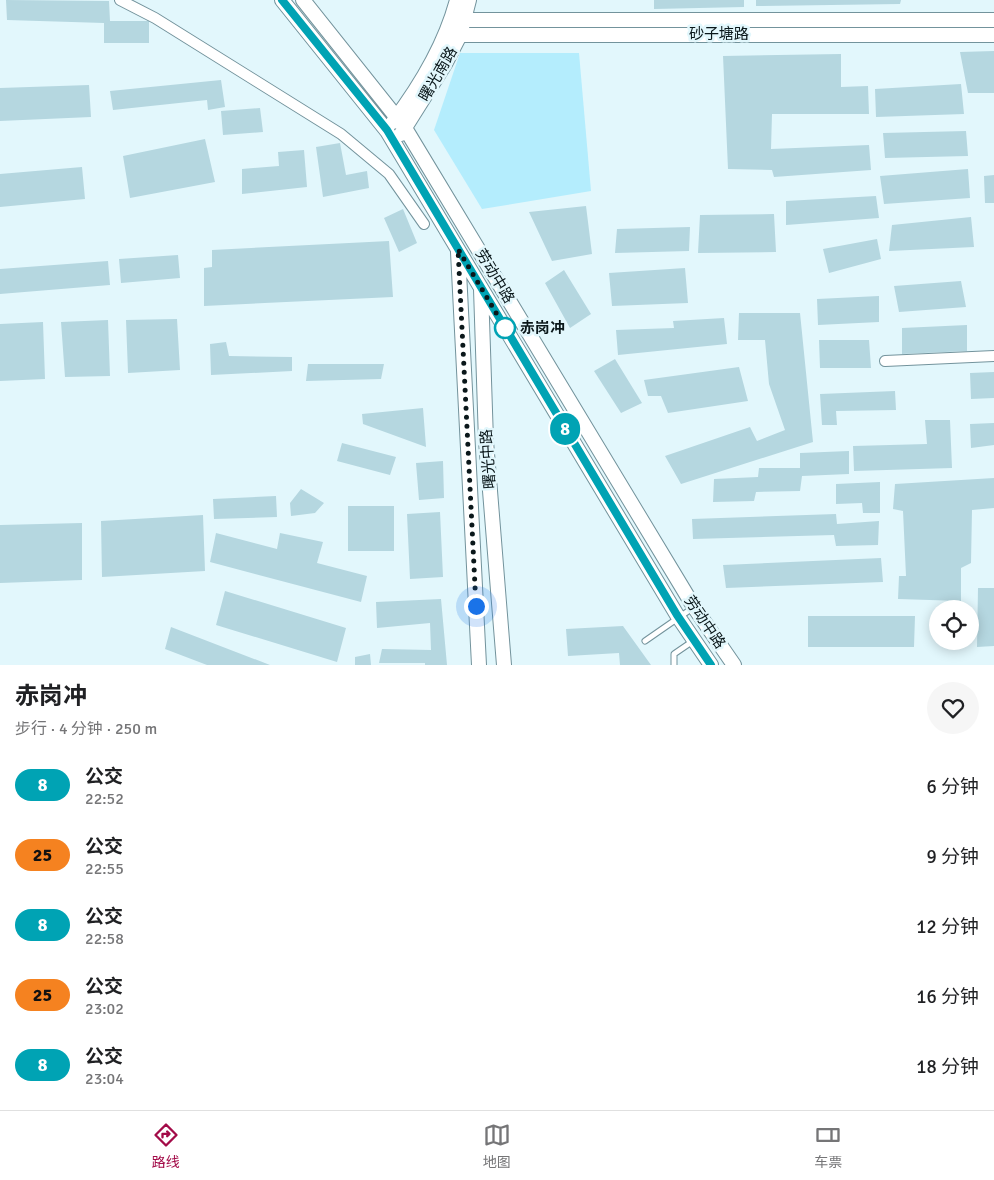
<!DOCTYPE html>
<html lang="zh">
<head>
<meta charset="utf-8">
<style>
  :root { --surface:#fff; --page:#f6f6f6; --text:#202124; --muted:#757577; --line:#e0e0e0; --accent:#a30b48 }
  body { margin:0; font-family:Signika,"Noto Sans SC",sans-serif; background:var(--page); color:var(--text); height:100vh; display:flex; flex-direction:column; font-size:19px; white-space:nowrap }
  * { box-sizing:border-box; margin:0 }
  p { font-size:16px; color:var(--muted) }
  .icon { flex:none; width:28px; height:28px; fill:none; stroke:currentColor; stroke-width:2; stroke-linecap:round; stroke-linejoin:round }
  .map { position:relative; height:665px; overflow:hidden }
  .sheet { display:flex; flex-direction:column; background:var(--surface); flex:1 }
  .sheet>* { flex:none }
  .badge { padding:0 10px; border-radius:16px; font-size:18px; line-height:32px }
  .tools { position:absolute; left:929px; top:600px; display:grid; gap:10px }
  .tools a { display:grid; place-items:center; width:50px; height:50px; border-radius:50%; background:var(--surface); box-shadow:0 2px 12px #0003; font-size:25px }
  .you { position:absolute; width:25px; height:25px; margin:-12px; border:4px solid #fff; border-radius:50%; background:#1a73e8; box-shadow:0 0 0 8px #1a73e833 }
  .map>.badge { position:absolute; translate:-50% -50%; box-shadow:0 0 0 2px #fff }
  .round { display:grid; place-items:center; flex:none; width:52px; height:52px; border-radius:26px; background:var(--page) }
  .head { display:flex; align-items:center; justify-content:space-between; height:85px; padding:0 15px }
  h1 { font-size:24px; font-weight:700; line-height:38px }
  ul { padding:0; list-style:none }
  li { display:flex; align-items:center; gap:15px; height:70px; padding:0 15px }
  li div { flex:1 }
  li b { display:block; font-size:19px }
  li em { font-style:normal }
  li .badge { min-width:55px; font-weight:700; text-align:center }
  .menu { display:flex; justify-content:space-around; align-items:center; height:70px; border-top:1px solid var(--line); background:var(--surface); font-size:14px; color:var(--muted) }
  .menu a { display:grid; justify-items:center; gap:2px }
  .menu .current { color:var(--accent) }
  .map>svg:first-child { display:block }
</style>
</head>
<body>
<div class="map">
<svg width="994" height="665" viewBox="0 0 994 665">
  <rect width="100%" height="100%" fill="#e2f7fc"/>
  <!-- green -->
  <path fill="#b4edfd" d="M460,53H579L591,191L482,209L434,130Z"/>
  <!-- building -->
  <path fill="#b5d7e0" d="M6,0L109,1L110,21H149V43H104V23L7,20Z
    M654,0H744V7L654,9Z
    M756,0H901L900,4L756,6Z
    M994,51V93H968L960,52Z
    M841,54V87L868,86L869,114H772L771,149L869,145L871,170L774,177L772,170L728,169L723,56Z
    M221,80L225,107L208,110L207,100L113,110L110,91Z
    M961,84L964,114L876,117L875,89Z
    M89,85L91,117L0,121V88Z
    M260,108L263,132L223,135L221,111Z
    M966,131L968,156L885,158L883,133Z
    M205,139L215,182L130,198L123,156Z
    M340,143L346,175L367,171L369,188L323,197L316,147Z
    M304,150L307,187L242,194V169L279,166L278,152Z
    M82,167L85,199L0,207V174Z
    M968,169L970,198L884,204L880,176Z
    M994,175V203H985L984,176Z
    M876,196L879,218L786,225V201Z
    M586,206L592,254L552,261L529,212Z
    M403,209L417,243L399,252L384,218Z
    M774,214L776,252L698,253L700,215Z
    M971,217L974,247L889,251L892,225Z
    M690,227L689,251L615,253L617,229Z
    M877,239L881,259L829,273L823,249Z
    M389,241L393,297L204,306V268L212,267V250Z
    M178,255L180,278L121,283L119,259Z
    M108,261L110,285L0,294V269Z
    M685,268L688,303L612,306L609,273Z
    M564,270L591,314L570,328L545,283Z
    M961,281L966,307L899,312L894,286Z
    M879,296V322L818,325L817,299Z
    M739,313H800L813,442L681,484L665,456L750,427L757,441L785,430L769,384L765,340H738Z
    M724,318L727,344L618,355L616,330L674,328L673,321Z
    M177,319L180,370L128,373L126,320Z
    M108,320L110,376L65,377L61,322Z
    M43,322L45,379L0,381V324Z
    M967,325V351L902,354V328Z
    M819,340H869L871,368H820Z
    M226,342L229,356L292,357V371L211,375L210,344Z
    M615,359L642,403L621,413L594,371Z
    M308,364H384L381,379L306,381Z
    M739,367L748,401L668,413L661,396H648L644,380Z
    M994,372V398L971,399L970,373Z
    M895,391L896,410L836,411L837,425H822L820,394Z
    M423,408L426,447L363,424L362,414Z
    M925,420H950L952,468L854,471L853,446L927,444Z
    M994,423V445L971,448L970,424Z
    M342,443L396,457L390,475L337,461Z
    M849,451V474L802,476L800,491L756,492L754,501L713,502L714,479L758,477L759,468H800V453Z
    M443,461L444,498L419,500L416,463Z
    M994,478V508L972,510L971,563L961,568V601L898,599L899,576H906L903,511L893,509L895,484Z
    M880,482V513H863L862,503L836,504V484Z
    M301,489L324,503L315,513L291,516L290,503Z
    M276,496L277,517L214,519L213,499Z
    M348,506H394V551H348Z
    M440,512L443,577L410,579L407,514Z
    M836,514L837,524L879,521L878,545L836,546L834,535L693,539L692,519Z
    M203,515L205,571L102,577L101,521Z
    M82,523V580L0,583V525Z
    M216,533L277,549L280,533L323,542L317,563L367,576L361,602L210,562Z
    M881,558L883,582L726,588L723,565Z
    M978,588H994V646L977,647Z
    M225,591L346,628L337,662L216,625Z
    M441,599L447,665H425V663H379L382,649L431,650L430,623L377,628L376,602Z
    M808,616H915L914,647H808Z
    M623,626L651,665H620L619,653L568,656L566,629Z
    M171,627L270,665H207L165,649Z
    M370,654L371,665H355V657Z"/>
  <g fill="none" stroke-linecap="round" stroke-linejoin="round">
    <defs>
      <path id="lane" d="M645,641L694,607
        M674,665V654L693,641"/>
      <path id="street" d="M120,0L155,18L341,134L389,174L424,224
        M885,361L994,356"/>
      <path id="secondary" d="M282,0L387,131L677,615L711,665
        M303,0L405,128L694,607L734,665
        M452,20H994
        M445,36L460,35H994
        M393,122C421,85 445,45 457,0
        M401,134L445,64L460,35L469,0
        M458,252L479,665
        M481,289L486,441L504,665"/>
    </defs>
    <!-- lane casing -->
    <use href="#lane" stroke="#73939c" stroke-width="7"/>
    <!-- street casing -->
    <use href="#street" stroke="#73939c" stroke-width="12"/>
    <!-- secondary casing -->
    <use href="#secondary" stroke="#73939c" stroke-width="16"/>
    <!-- lane -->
    <use href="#lane" stroke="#fff" stroke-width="5"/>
    <!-- street -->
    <use href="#street" stroke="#fff" stroke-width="10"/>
    <!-- secondary -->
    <use href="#secondary" stroke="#fff" stroke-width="14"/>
  </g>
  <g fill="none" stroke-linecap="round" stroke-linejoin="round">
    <defs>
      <path id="line" d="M282,0L387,130L677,615L711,665"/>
    </defs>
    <!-- line casing -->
    <use href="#line" stroke="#fff" stroke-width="11"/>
    <!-- line -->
    <use href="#line" stroke="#00a3b4" stroke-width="8"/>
    <!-- walk -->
    <path stroke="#0a171a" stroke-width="5" stroke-dasharray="0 9" d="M476,606L458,249L505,328"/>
  </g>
  <!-- markers -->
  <circle fill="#fff" stroke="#00a3b4" stroke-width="2.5" cx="505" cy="328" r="10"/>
  <g text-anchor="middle" stroke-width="5" stroke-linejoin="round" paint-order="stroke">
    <!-- street labels -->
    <g font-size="15" fill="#0a171a" stroke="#e2f7fc">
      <text x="719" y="39">砂子塘路</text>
      <text transform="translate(438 74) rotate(-60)" y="5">曙光南路</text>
      <text transform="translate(495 276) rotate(59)" y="5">劳动中路</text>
      <text transform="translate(488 459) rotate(-94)" y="5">曙光中路</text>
      <text transform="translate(705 622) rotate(56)" y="5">劳动中路</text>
    </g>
    <!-- stop labels -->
    <g font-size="15" font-weight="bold" fill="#0a171a" stroke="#e2f7fc" text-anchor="start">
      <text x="520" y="333">赤岗冲</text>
    </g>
  </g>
</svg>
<div class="tools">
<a><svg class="icon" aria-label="locate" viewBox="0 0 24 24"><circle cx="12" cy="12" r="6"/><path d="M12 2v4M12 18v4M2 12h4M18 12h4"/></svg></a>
</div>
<div class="you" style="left:476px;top:606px"></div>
<b class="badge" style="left:565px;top:429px;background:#00a3b4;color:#fff">8</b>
</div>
<section class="sheet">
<div class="head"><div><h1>赤岗冲</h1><p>步行 · 4 分钟 · 250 m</p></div><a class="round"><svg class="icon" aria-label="heart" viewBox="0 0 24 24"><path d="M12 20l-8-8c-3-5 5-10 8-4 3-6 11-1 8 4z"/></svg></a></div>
<ul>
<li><span class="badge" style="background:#00a3b4;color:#fff">8</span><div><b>公交</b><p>22:52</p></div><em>6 分钟</em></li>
<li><span class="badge" style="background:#f58220;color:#111">25</span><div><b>公交</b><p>22:55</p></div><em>9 分钟</em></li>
<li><span class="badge" style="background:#00a3b4;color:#fff">8</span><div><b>公交</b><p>22:58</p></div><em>12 分钟</em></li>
<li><span class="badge" style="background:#f58220;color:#111">25</span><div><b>公交</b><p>23:02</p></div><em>16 分钟</em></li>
<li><span class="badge" style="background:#00a3b4;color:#fff">8</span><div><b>公交</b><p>23:04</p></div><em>18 分钟</em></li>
</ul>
</section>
<nav class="menu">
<a class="current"><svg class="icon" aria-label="directions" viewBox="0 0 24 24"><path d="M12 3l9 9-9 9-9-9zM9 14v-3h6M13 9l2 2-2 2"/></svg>路线</a>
<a><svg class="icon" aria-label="map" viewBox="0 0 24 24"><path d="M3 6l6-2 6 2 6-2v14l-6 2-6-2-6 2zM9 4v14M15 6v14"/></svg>地图</a>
<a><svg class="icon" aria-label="tickets" viewBox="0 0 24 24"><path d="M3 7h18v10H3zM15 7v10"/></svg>车票</a>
</nav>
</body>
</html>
